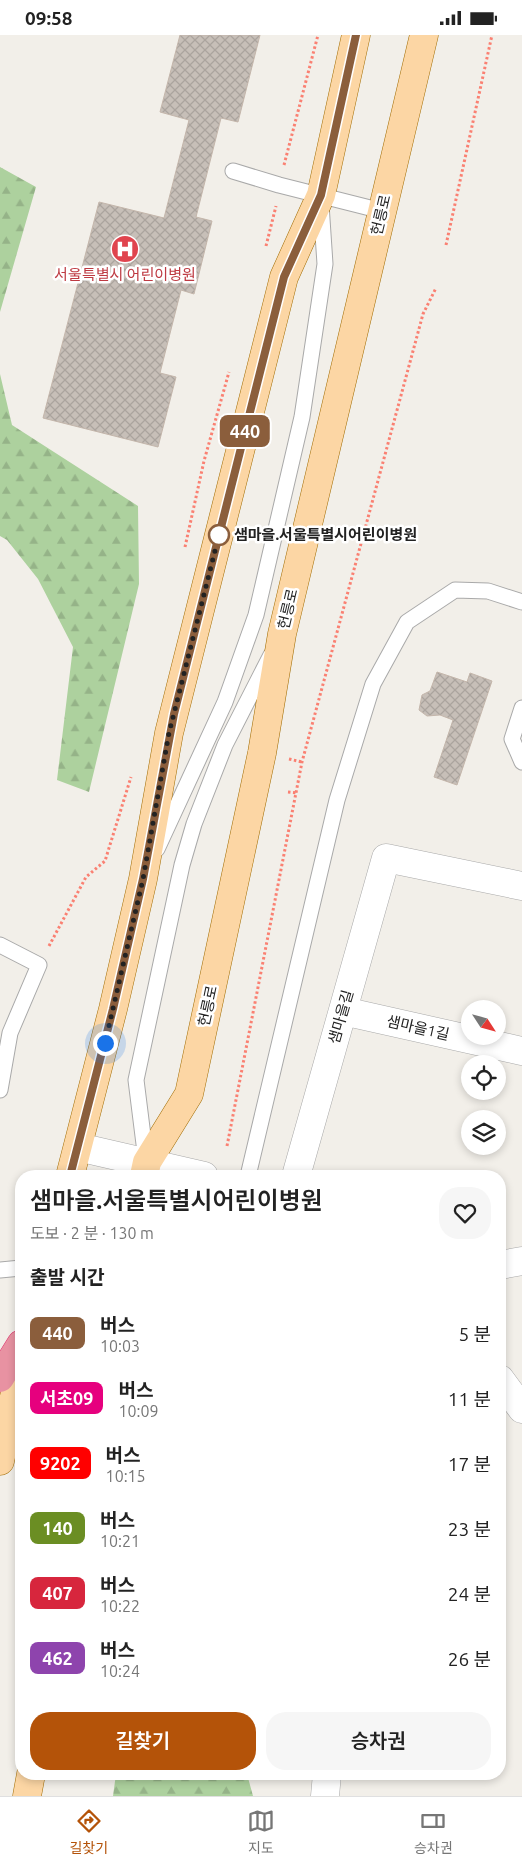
<!DOCTYPE html>
<html lang="ko">
<head>
<meta charset="utf-8">
<style>
  :root { --surface:#fff; --page:#f6f6f6; --text:#222; --muted:#767676; --line:#e0e0e0; --accent:#b45309 }
  body { margin:0; font-family:Ubuntu,"Noto Sans KR",sans-serif; background:var(--page); color:var(--text); height:100vh; display:flex; flex-direction:column; font-size:19px; white-space:nowrap }
  * { box-sizing:border-box; margin:0 }
  p { font-size:16px; color:var(--muted) }
  .icon { flex:none; width:28px; height:28px; fill:none; stroke:currentColor; stroke-width:2; stroke-linecap:round; stroke-linejoin:round }
  .map { position:relative; flex:1; overflow:hidden }
  .drawer { position:absolute; left:15px; top:1135px; width:491px; height:610px; display:flex; flex-direction:column; background:var(--surface); border-radius:20px; box-shadow:0 2px 8px #0003 }
  .drawer>* { flex:none }
  .badge { padding:0 10px; border-radius:8px; font-size:18px; line-height:32px }
  .needle { width:32px; rotate:126deg }
  .fabs { position:absolute; left:461px; top:965px; display:grid; gap:10px }
  .fabs a { display:grid; place-items:center; width:45px; height:45px; border-radius:50%; background:var(--surface); box-shadow:0 2px 8px #0003; font-size:25px }
  .you { position:absolute; width:25px; height:25px; margin:-12px; border:4px solid #fff; border-radius:50%; background:#1a73e8; box-shadow:0 0 0 8px #1a73e833 }
  .map>.badge { position:absolute; translate:-50% -50%; box-shadow:0 0 0 2px #fff }
  h2 { padding:0 15px; font-size:19px; line-height:45px }
  .round { display:grid; place-items:center; flex:none; width:52px; height:52px; border-radius:20px; background:var(--page) }
  .head { display:flex; align-items:center; justify-content:space-between; height:85px; padding:0 15px }
  h1 { font-size:24px; font-weight:600; line-height:38px }
  .cta { display:flex; gap:10px; margin-top:auto; padding:10px 15px }
  .cta a { flex:1; height:58px; border-radius:20px; background:var(--accent); color:#fff; font-size:20px; font-weight:600; line-height:58px; text-align:center }
  .cta a+a { background:var(--page); color:var(--text) }
  ul { padding:0; list-style:none }
  li { display:flex; align-items:center; gap:15px; height:65px; padding:0 15px }
  li div { flex:1 }
  li b { display:block; font-size:19px }
  li em { font-style:normal }
  li .badge { min-width:55px; font-weight:700; text-align:center }
  .status { display:flex; justify-content:space-between; align-items:center; height:35px; padding:0 25px; background:var(--surface); direction:ltr }
  .status svg { height:14px; fill:currentColor }
  .tab-bar { display:flex; justify-content:space-around; align-items:center; height:70px; border-top:1px solid var(--line); background:var(--surface); font-size:14px; color:var(--muted) }
  .tab-bar a { display:grid; justify-items:center; gap:2px }
  .tab-bar .selected { color:var(--accent) }
  .map>svg:first-child { display:block }
</style>
</head>
<body>
<div class="status"><b>09:58</b><svg viewBox="0 0 49 12"><path d="M0 12V9h3v3zM5 12V6h3v6zM10 12V3h3v9zM15 12V0h3v12zM26 1h20v11H26zM47 4h2v5h-2z"/></svg></div>
<div class="map">
<svg width="522" height="1761" viewBox="0 0 522 1761">
  <defs>
    <pattern id="forest-firs" width="22" height="20" patternUnits="userSpaceOnUse" patternTransform="scale(1.25)"><rect width="22" height="20" fill="#add19e"/><path d="M5 1l3.5 6h-7zM16 11l3.5 6h-7z" fill="#95b388"/></pattern>
    <pattern id="building-cross-hatch" width="8" height="8" patternUnits="userSpaceOnUse" patternTransform="scale(1.25)"><rect width="8" height="8" fill="#c7bfb8"/><path d="M0 0l8 8M0 8l8-8" fill="none" stroke="#aba49e"/></pattern>
  </defs>
  <rect width="100%" height="100%" fill="#f2efe9"/>
  <!-- forest -->
  <path fill="url(#forest-firs)" d="M0,132L36,152L0,277Z
    M0,339L12,390L138,471L139,549L89,757L57,745L73,612L38,544L7,505L0,501Z
    M116,1739H247L253,1761H113Z"/>
  <!-- building -->
  <path fill="url(#building-cross-hatch)" stroke="#c4b6ab" d="M180,0H260L238,87L221,83L196,182L212,186L194,259L181,255L160,338L176,342L158,412L43,383L99,167L164,183L189,85L160,77Z
    M437,637L467,647L470,638L492,646L457,750L434,742L453,685L440,680L427,681L419,675L422,660L430,656Z"/>
  <g fill="none" stroke-linecap="round" stroke-linejoin="round">
    <defs>
      <path id="lane" d="M233,136L279,150L382,176
        M522,673L512,704L522,727
        M157,814L225,667L256,580L302,382L325,229L321,169
        M0,910L39,930L10,998L0,1055
        M146,1125L136,1045L182,830L194,789L225,710L271,620
        M248,1141L337,765L373,649L407,587L455,555L488,556L522,567
        M0,1235L21,1233"/>
      <path id="street" d="M343,976L522,1016
        M78,1112L204,1141
        M296,1141L386,823L522,851
        M500,1230L522,1226
        M500,1344L522,1374
        M325,1761L327,1739"/>
      <path id="primary" d="M70,1141L113,974L143,844L169,698L284,242L321,160L356,0
        M144,1141L147,1127L189,1059L262,718L282,599L424,0
        M0,1426L21,1330
        M27,1761L31,1739"/>
      <path id="highway" d="M0,1343L21,1309"/>
    </defs>
    <!-- lane casing -->
    <use href="#lane" stroke="#a9a9a9" stroke-width="17"/>
    <!-- street casing -->
    <use href="#street" stroke="#a9a9a9" stroke-width="29"/>
    <!-- primary casing -->
    <use href="#primary" stroke="#a06b00" stroke-width="29"/>
    <!-- highway casing -->
    <use href="#highway" stroke="#dc2a67" stroke-width="29"/>
    <!-- path -->
    <path stroke="#fa8072" stroke-width="3" stroke-dasharray="2.5 2.5" stroke-linecap="butt" d="M284,130L318,0
      M446,210L492,0
      M266,211L276,171
      M185,512L204,426L229,337
      M289,724L302,727
      M288,757L297,758
      M49,911L86,842L105,826L131,742
      M227,1111L302,727L423,279L436,253"/>
    <!-- lane -->
    <use href="#lane" stroke="#fff" stroke-width="15"/>
    <!-- street -->
    <use href="#street" stroke="#fff" stroke-width="28"/>
    <!-- primary -->
    <use href="#primary" stroke="#fcd6a4" stroke-width="28"/>
    <!-- highway -->
    <use href="#highway" stroke="#e892a2" stroke-width="28"/>
  </g>
  <g fill="none" stroke-linecap="round" stroke-linejoin="round">
    <defs>
      <path id="line" d="M70,1141L113,974L143,844L174,679L284,242L321,160L356,0"/>
    </defs>
    <!-- line casing -->
    <use href="#line" stroke="#fff" stroke-width="11"/>
    <!-- line -->
    <use href="#line" stroke="#8b5e3c" stroke-width="8"/>
    <!-- walk -->
    <path stroke="#222" stroke-width="5" stroke-dasharray="0 9" d="M105,1008L143,844L169,698L219,500"/>
  </g>
  <!-- icons -->
  <defs>
    <symbol id="hospital-disc" viewBox="-11 -11 22 22"><circle r="9.5" fill="#e0444e" stroke="#fff"/><path d="M-5-5h3v3.5h4V-5h3V5h-3V1.5h-4V5h-3Z" fill="#fff"/></symbol>
  </defs>
  <g fill-rule="evenodd">
    <use href="#hospital-disc" x="109" y="198" width="32" height="32"/>
  </g>
  <!-- markers -->
  <circle fill="#fff" stroke="#8b5e3c" stroke-width="2.5" cx="219" cy="500" r="10"/>
  <g text-anchor="middle" stroke-width="5" stroke-linejoin="round" paint-order="stroke">
    <!-- street labels -->
    <g font-size="15" fill="#222" stroke="#fff">
      <text transform="translate(381 180) rotate(-77)" y="5">헌릉로</text>
      <text transform="translate(288 574) rotate(-77)" y="5">헌릉로</text>
      <text transform="translate(208 971) rotate(-78)" y="5">헌릉로</text>
      <text transform="translate(341 982) rotate(-74)" y="5">샘마을길</text>
      <text transform="translate(418 993) rotate(13)" y="5">샘마을1길</text>
    </g>
    <!-- health labels -->
    <g font-size="15" fill="#be3a42" stroke="#fff">
      <text x="125" y="245">서울특별시 어린이병원</text>
    </g>
    <!-- stop labels -->
    <g font-size="15" font-weight="bold" fill="#222" stroke="#fff" text-anchor="start">
      <text x="234" y="505">샘마을.서울특별시어린이병원</text>
    </g>
  </g>
</svg>
<div class="fabs">
<a><svg class="needle" viewBox="-14 -14 28 28"><path d="M0-13l5 13h-10z" fill="#e53935"/><path d="M0 13l5-13h-10z" fill="#767676"/></svg></a>
<a><svg class="icon" aria-label="locate" viewBox="0 0 24 24"><circle cx="12" cy="12" r="6"/><path d="M12 2v4M12 18v4M2 12h4M18 12h4"/></svg></a>
<a><svg class="icon" aria-label="layers" viewBox="0 0 24 24"><path d="M12 4l9 5-9 5-9-5zM3 14l9 5 9-5"/></svg></a>
</div>
<div class="you" style="left:105px;top:1008px"></div>
<b class="badge" style="left:245px;top:396px;background:#8b5e3c;color:#fff">440</b>
<section class="drawer">
<div class="head"><div><h1>샘마을.서울특별시어린이병원</h1><p>도보 · 2 분 · 130 m</p></div><a class="round"><svg class="icon" aria-label="heart" viewBox="0 0 24 24"><path d="M12 20l-8-8c-3-5 5-10 8-4 3-6 11-1 8 4z"/></svg></a></div>
<h2>출발 시간</h2>
<ul>
<li><span class="badge" style="background:#8b5e3c;color:#fff">440</span><div><b>버스</b><p>10:03</p></div><em>5 분</em></li>
<li><span class="badge" style="background:#e6007e;color:#fff">서초09</span><div><b>버스</b><p>10:09</p></div><em>11 분</em></li>
<li><span class="badge" style="background:#f00;color:#fff">9202</span><div><b>버스</b><p>10:15</p></div><em>17 분</em></li>
<li><span class="badge" style="background:#6b8e23;color:#fff">140</span><div><b>버스</b><p>10:21</p></div><em>23 분</em></li>
<li><span class="badge" style="background:#d7263d;color:#fff">407</span><div><b>버스</b><p>10:22</p></div><em>24 분</em></li>
<li><span class="badge" style="background:#8e44ad;color:#fff">462</span><div><b>버스</b><p>10:24</p></div><em>26 분</em></li>
</ul>
<div class="cta"><a>길찾기</a><a>승차권</a></div>
</section>
</div>
<nav class="tab-bar">
<a class="selected"><svg class="icon" aria-label="directions" viewBox="0 0 24 24"><path d="M12 3l9 9-9 9-9-9zM9 14v-3h6M13 9l2 2-2 2"/></svg>길찾기</a>
<a><svg class="icon" aria-label="map" viewBox="0 0 24 24"><path d="M3 6l6-2 6 2 6-2v14l-6 2-6-2-6 2zM9 4v14M15 6v14"/></svg>지도</a>
<a><svg class="icon" aria-label="tickets" viewBox="0 0 24 24"><path d="M3 7h18v10H3zM15 7v10"/></svg>승차권</a>
</nav>
</body>
</html>
